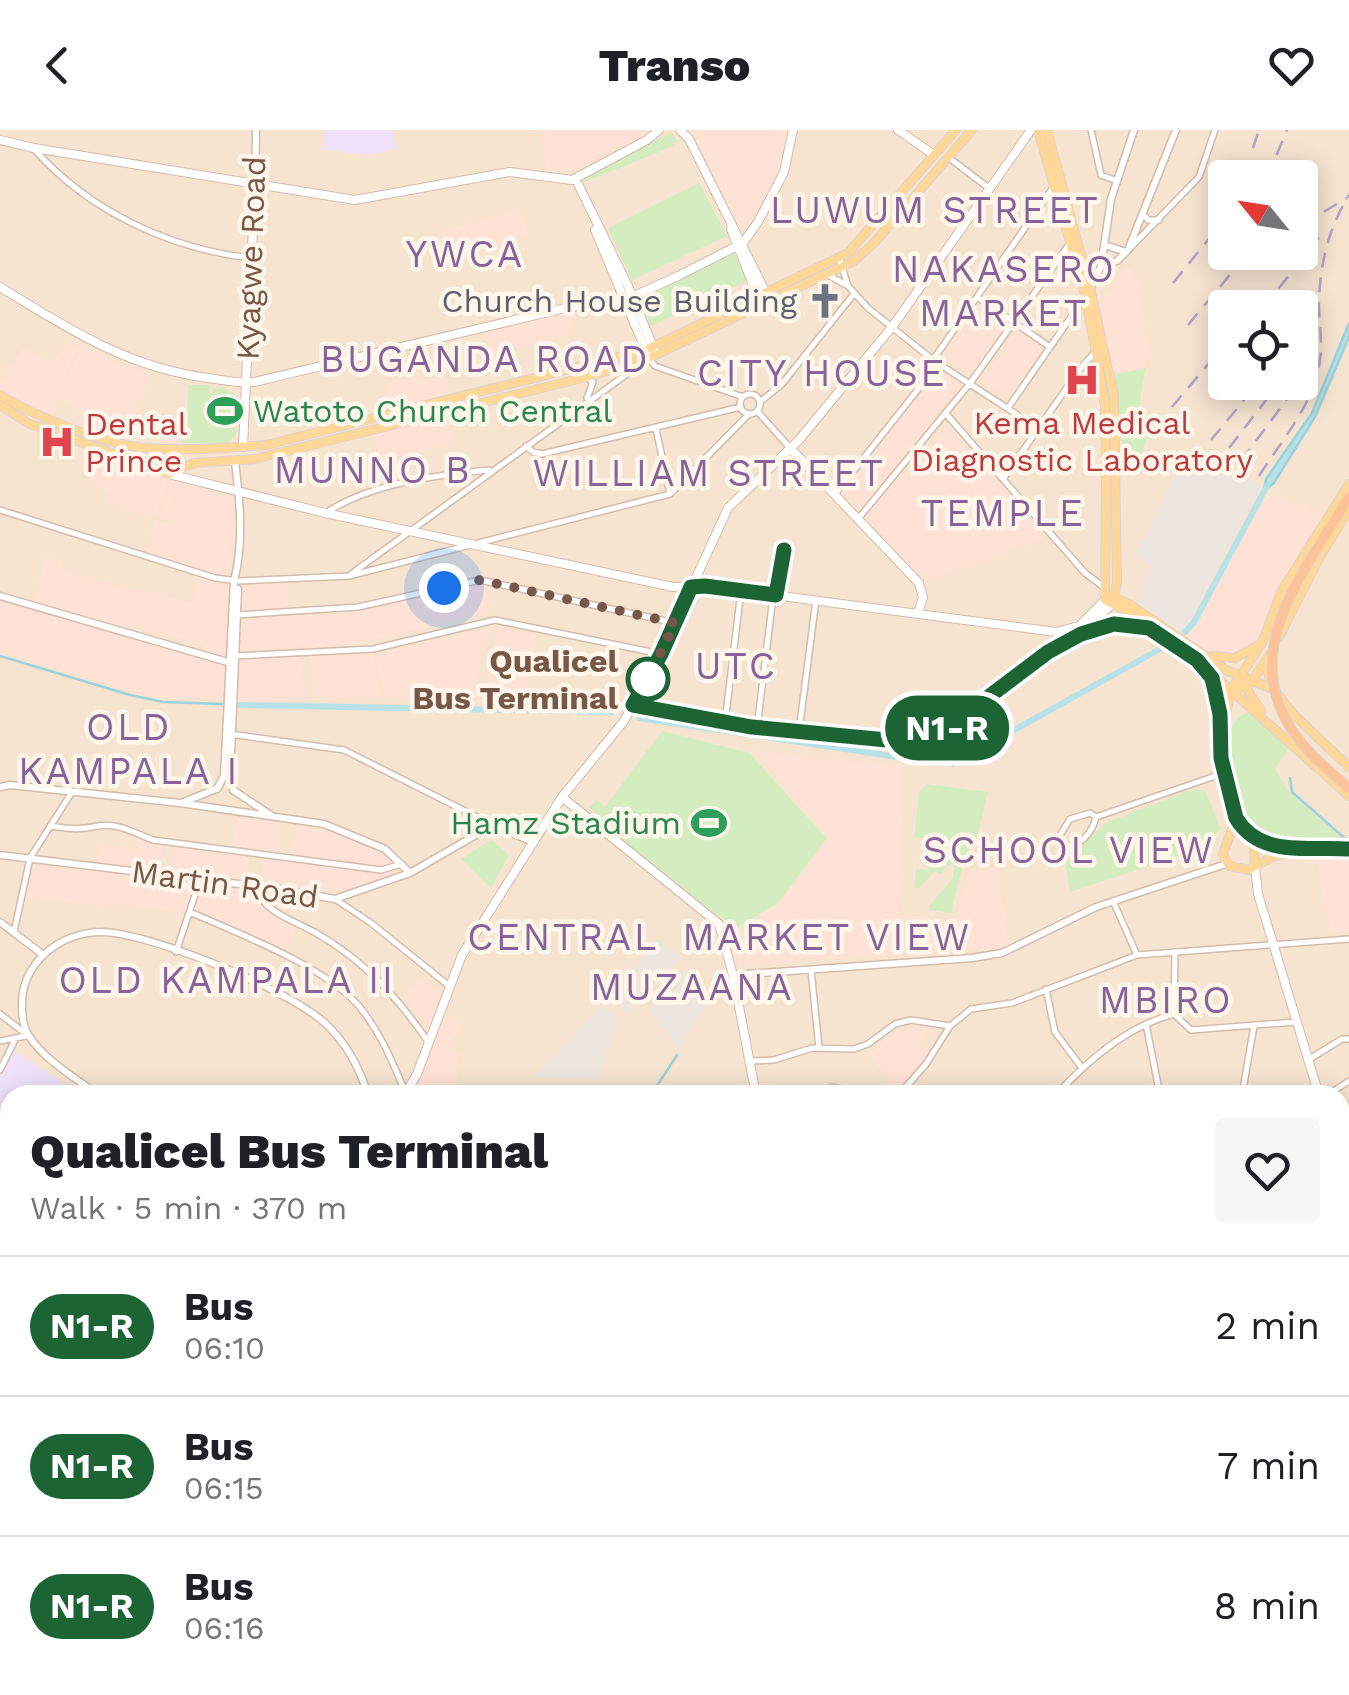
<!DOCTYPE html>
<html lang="en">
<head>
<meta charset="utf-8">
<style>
  :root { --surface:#fff; --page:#f6f6f6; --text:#202124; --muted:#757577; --line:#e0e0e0 }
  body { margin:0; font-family:"Work Sans",sans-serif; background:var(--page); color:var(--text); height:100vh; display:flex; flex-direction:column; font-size:38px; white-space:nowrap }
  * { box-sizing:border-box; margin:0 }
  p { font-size:32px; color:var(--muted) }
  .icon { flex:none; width:55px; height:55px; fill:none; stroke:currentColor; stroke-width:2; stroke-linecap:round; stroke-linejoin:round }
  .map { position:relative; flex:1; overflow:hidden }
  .details { position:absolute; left:0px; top:955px; width:1350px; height:610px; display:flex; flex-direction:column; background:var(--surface); border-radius:30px 30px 0 0; box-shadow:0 5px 25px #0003 }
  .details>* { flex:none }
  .badge { padding:0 20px; border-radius:32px; font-size:35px; line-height:65px }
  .needle { width:65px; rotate:300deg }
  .tools { position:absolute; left:1208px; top:30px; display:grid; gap:20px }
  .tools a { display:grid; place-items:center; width:110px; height:110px; border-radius:10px; background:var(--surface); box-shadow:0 5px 25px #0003; font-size:50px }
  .you { position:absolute; width:50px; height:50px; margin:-25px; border:8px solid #fff; border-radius:50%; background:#1a73e8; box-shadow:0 0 0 15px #1a73e833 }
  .map>.badge { position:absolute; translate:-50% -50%; box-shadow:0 0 0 5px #fff }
  .round { display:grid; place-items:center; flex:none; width:105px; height:105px; border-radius:10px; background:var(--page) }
  .head { display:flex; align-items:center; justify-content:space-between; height:170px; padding:0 30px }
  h1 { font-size:48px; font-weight:800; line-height:75px }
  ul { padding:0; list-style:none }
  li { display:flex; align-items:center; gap:30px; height:140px; padding:0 30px; border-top:2px solid var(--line) }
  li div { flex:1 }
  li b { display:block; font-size:38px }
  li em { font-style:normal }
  li .badge { min-width:110px; font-weight:700; text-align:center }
  header { display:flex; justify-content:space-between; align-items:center; height:130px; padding:0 30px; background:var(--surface); font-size:45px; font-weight:800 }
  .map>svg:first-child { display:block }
</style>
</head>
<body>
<header><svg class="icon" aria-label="back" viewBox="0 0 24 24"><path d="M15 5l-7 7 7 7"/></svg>Transo<svg class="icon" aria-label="heart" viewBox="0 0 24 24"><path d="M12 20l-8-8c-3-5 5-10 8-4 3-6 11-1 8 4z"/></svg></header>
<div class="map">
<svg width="1349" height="1565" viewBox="0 0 1349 1565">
  <rect width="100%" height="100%" fill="#fef3e3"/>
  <!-- residential -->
  <path fill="#f6e4d1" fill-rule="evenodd" d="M0,0H1349V1565H0ZM1225,48H1300V122H1225ZM1225,178H1300V252H1225ZM10,965H1340V1555H10Z"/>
  <!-- commercial -->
  <path fill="#ffe1d6" d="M541,0H654L570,43H550L545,34Z
    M693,0H785L784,37L753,92L742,95L736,90Z
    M520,78L529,106L440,132L433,104Z
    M1126,136L1142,151L1138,163L1150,220L1146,238L1115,244L1099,176Z
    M979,171L1009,192L972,246L942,225Z
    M574,178L571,205L488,225L484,202Z
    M1016,199L1043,217L1012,263L1003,265L982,251Z
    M66,212L78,217L65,243L69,245L81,217L149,245L124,311L76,295L81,279L66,274L67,270L60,268L54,287L27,278L0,261V254L23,218L52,235Z
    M936,236L971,254L874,374L951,294L1043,409L919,453L858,389L864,383L854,368L836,363Z
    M419,246L420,251L444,246L449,267L392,280L386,253Z
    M447,286L454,313L380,330L375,303Z
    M97,324L168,349L155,388L107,373L110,361L89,352Z
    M172,350L233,371L230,447L146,424L155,391L178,395V393L160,388Z
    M1269,363L1329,386L1253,515L1226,525L1207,520L1188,507L1200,492L1227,434Z
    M46,428L62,433L61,439L90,449L192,473L200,445L229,453L231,463H226L221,480L230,483L226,525L204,521L205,515L135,496L133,501L34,472Z
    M475,453L484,456L490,482L348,515L238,519L239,489L327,485L362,480Z
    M240,454H287L288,479L239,482Z
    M0,470L228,537L225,571L176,569L134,562L0,522Z
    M499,498L536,505L526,569L486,568Z
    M481,499L485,504L474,567L456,570L385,568L375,525Z
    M366,521L372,525L381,569L324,568L315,564L310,557L311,524Z
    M303,525L302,551L311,574L236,572L238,531Z
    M755,621L902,636L899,785L956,791L969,740L1000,738L1008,817L739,835L733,805L778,777L830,707Z
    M238,688L283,693L279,723L233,715Z
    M296,697L330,703L331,700L386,724L396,735L395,743L391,748L350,758L327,760L259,754L263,725L348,735L288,725Z
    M139,705L164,713L161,742L98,733L100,717H125V721L137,722Z
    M176,714L250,723L245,752L171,743Z
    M1349,728V804H1332L1315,729Z
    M35,731L193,752L192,764L187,782L26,768Z
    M205,753L253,763V770L298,794L285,823L194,781L200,757Z
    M426,846L441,866L431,893L420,889L403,864Z
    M445,885L462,895L447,920L460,923L455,959L459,965H413Z
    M905,895L927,897L920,915L929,921L895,964L870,923Z"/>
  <!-- industrial -->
  <path fill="#ede5de" d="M1198,327L1262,355L1183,503L1137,471L1141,469L1149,435L1134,425L1147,404L1182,329Z
    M658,809L680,827L627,883L608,866Z
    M684,840L710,867L679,919L648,880Z
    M600,876L617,888L598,950L534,947Z"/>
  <!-- education -->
  <path fill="#f0e0fa" d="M325,0H392L397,19L365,25L322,19Z
    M15,921L80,965H10V1146L7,1152L0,1151V948Z"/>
  <!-- green -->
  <path fill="#d3ecc0" d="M672,2L677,11L671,17L585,52L583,47Z
    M699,53L727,106L632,150L608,98Z
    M734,123L748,150L651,196L639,169Z
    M1146,238C1141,258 1135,285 1150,301L1133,345L1125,346L1115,244Z
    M188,255H209L210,267L214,258L224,257L238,267L236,304L228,314L182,313V302H186Z
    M1249,582L1262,585L1294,610L1275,639L1289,662L1349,715C1326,714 1274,720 1256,706C1232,685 1208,593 1249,582Z
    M662,601L749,623L826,708L778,773L735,799L627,714L589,677L597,670L605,677Z
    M927,654L988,662L976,711L965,725L951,783L930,780L929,776L953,748L954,734L945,735L942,744L935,741L919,758H914L916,739L928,740L929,732L944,731L954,715L949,710L929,721L932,710L914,707L919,662Z
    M1194,659L1206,662L1220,699L1207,717L1070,762L1064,726L1108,692Z
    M491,710L509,725L491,758L461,729Z
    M8,1418L10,1555H105L107,1559L91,1565H0V1435Z
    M1048,1555H1176L1162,1565H1041Z"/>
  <!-- water -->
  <path fill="#b6e2e8" stroke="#9cd2db" stroke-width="2.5" d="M1349,193V207L1315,287L1274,353L1264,361L1266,349L1312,283Z"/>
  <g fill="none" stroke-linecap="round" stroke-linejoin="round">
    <!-- stream -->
    <path stroke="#9cd2db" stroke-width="2.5" d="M482,496H483
      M0,526L130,565L163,572L223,574
      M1290,648L1292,662L1349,712
      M651,965L677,925
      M560,1565L561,1555"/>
    <!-- canal -->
    <path stroke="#b6e2e8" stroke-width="6" d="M1185,502L1194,492L1267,356
      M240,575L612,582
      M639,588L924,631
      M953,634L1160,519"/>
    <defs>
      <path id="minor" d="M1091,0L1101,45L1117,51
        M35,20C89,81 170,119 251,128
        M948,27L990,59
        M1144,85L1148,90H1159
        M1131,117L1199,47L1215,0
        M839,128L848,156
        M828,145L848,156L868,178L933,230L1039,299
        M977,167L1050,217
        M933,230L1054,56
        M573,239L593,252L587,268
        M740 274a10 10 0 1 1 20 0a10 10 0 1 1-20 0Z
        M760,272L782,254L853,165
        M1008,278L1084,168
        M757,281L791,319
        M947,285L1085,443L1105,458
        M656,299L670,364
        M526,316L533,322L542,324L741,277
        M1003,349L1080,239L1095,222
        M836,363L938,234
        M0,380L215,448L238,451L349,446L670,364L749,284
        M327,382C373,353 436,345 489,340
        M858,389L971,252L1070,113
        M351,444L649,228L655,236L743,267
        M236,485L358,477L480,450L675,493
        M236,526L373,519L495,490L661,524
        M725,592L741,461
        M757,598L773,467
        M799,601L816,470
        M230,604L344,620L493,695
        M1096,687L1090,683L1070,689L1059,707L1060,714C1078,720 1092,704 1096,687L1224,643
        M50,696C72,699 77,700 98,696C116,692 137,704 153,710L381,740L402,734
        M257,756C260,782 296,791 316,803C365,831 398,868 429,913
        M335,769L371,793L448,855
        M1113,771L1137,825
        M190,782C239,804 323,835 358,875C380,901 393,933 406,964
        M14,802L30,728L72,662
        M176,822L200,750
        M1175,822L1174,884L1191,900L1296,892
        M811,840L819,918
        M1046,859L1055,902L1082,938
        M0,884L26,904
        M1146,894L1160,965
        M0,911L26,906
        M1308,930L1342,909H1349
        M749,931L774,930L812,918L854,919L868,914L895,894L911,890L950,896
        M0,940L16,908
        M825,965L831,957L873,965
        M899,965L926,934L950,896L971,879L1012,873L1137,825L1349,809
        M1056,965C1088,930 1127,896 1174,884
        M1242,965L1254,896
        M1327,965L1349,951
        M1340,1041L1349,1064
        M0,1156L4,1164L0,1171
        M227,1555L229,1565
        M322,1555L326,1565
        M743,1555L752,1565
        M970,1555L977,1565
        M105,1565L132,1555"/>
      <path id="tertiary" d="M255,54L256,0
        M1105,115L1126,122
        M1101,136L1117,131L1128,120L1176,0
        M1091,157L1101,136L1111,69L1134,0
        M0,466L231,533
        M0,657L10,655L180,673L324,694L385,719L410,743
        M217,659L224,646L234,451C244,413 240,370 235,332
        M233,660L272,686
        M234,661L230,647L238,459
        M181,673L216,659
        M0,725L273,758L335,769L410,743L493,695L533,712
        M0,792L42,824
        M733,845L972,828L1002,823L1096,777L1226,734
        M98,965C76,948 44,930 29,906C23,897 22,886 22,876C21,833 60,802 102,802C151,803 290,860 326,894C346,913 360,939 368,965"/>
      <path id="secondary" d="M680,0L689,9L769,169
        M898,0L934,25
        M0,10L34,18L355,70L510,42L572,50L647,10L659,0
        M575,48L628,156L656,224
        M731,99L759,170
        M595,100L649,228
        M0,157C69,199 126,237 208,248C222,250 240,254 254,252L570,177L625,170L678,146L743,113L758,92L784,42L793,0
        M243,317L255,54
        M791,319L919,453L923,467L918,484
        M169,344L325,383L673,457L705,456L1056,502L1079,496L1105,470
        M633,575L752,597L918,613L934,608L1049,522L1081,504L1113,473
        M562,667L719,794L733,845L756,965
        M1255,736L1258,764L1319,965
        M405,965L417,944L462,825L562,667L624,591L661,524L728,378L799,310L892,197L1031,0
        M1340,1242L1349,1240
        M0,1243L10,1245
        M0,1249L10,1251
        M0,1422L10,1399
        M446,1555L450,1565
        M663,1565L666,1555
        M1033,1565L1040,1555"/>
      <path id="primary" d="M1038,0L1085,165L1100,244L1105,276L1106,344L1105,470L1127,481L1197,530L1349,666
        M1047,0L1090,158L1114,266L1117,452L1113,473
        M0,265C34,286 108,316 148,318C187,321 227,318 266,315L646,220L848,123L956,0
        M0,275L28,293L169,344L194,333L255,329L586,247L649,228L854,131L875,112L972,0
        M1111,466L1129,474L1226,540L1273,559L1295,586L1349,637
        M1081,504L1114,494L1145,497
        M1279,507L1319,428L1349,380
        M1270,524L1267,538L1271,554
        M1212,526L1235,528L1259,515
        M1209,546C1233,587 1205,696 1264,714C1290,723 1322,717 1349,719
        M1244,555L1261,581
        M1231,560L1249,555L1267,529
        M1220,613L1231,560L1262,513L1281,462L1349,354
        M1236,688L1223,724L1229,736L1248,740L1274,726L1300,721
        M1254,709L1255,736"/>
      <path id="trunk" d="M1317,418L1349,367"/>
    </defs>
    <!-- minor casing -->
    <use href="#minor" stroke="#d2bcab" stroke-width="8"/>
    <!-- tertiary casing -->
    <use href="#tertiary" stroke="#d2bcab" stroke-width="9"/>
    <!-- secondary casing -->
    <use href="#secondary" stroke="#d5bba9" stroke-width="10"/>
    <!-- primary casing -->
    <use href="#primary" stroke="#dcd3cf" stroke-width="10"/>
    <!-- trunk casing -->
    <use href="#trunk" stroke="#dcd3cf" stroke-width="11"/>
    <!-- minor -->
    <use href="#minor" stroke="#fff" stroke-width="5"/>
    <!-- tertiary -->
    <use href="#tertiary" stroke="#fff" stroke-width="6"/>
    <!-- secondary -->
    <use href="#secondary" stroke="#fff" stroke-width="8"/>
    <!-- primary -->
    <use href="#primary" stroke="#ffd798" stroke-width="8"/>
    <!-- trunk -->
    <use href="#trunk" stroke="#fdc297" stroke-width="9"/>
    <!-- rail -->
    <path stroke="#b5a1c8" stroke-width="2.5" stroke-dasharray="15 10" stroke-linecap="butt" d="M1253,18L1259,0
      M1267,48L1287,0
      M1300,89L1325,81L1347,68
      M1277,123L1278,122
      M1173,153L1212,105L1225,97
      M1263,178L1325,100
      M1188,195L1249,122
      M1300,204L1317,172
      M1172,277L1225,214
      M1211,310L1259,252
      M1229,318L1280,252
      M1241,331L1311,237
      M1259,346C1281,311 1315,273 1320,230C1323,210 1318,188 1319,168C1321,130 1329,98 1349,65"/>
    <defs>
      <path id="trunk-bridge" d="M1317,418C1277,483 1246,548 1304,616C1317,632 1334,645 1349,658"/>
    </defs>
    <!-- trunk-bridge casing -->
    <use href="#trunk-bridge" stroke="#dcd3cf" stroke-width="11" stroke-linecap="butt"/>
    <!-- trunk-bridge -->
    <use href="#trunk-bridge" stroke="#fdc297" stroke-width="9"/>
  </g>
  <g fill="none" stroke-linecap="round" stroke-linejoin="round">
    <defs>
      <path id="line" d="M784,420L776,465L705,456L691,457L661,524L633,575L752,597L918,613L934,608L1048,522L1081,504L1114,494L1149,498L1197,530L1212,548L1220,584L1221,628L1236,688C1260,728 1308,716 1349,719"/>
    </defs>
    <!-- line casing -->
    <use href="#line" stroke="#fff" stroke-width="22"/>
    <!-- line -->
    <use href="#line" stroke="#1d6434" stroke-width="15"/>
    <!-- walk -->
    <path stroke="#775747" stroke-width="10" stroke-dasharray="0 18" d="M444,458L480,450L675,493L648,549"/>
  </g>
  <!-- icons -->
  <defs>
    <symbol id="church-bare" viewBox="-9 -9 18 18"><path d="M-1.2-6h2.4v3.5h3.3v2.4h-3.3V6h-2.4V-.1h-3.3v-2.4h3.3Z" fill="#6b7280" stroke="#fff6ea" stroke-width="2.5" paint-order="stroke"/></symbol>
    <symbol id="hospital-bare" viewBox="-9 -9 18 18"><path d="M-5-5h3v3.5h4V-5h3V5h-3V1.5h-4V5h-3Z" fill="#e0444e" stroke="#fff6ea" stroke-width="2.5" paint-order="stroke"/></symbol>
    <symbol id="stadium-bare" viewBox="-9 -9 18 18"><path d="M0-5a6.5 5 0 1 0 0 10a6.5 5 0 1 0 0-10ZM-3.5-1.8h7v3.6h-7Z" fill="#2e9e5b" stroke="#fff6ea" stroke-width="2.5" paint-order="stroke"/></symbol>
  </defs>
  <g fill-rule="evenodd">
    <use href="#church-bare" x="800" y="146" width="50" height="50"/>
    <use href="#hospital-bare" x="1057" y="225" width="50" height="50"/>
    <use href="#stadium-bare" x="200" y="256" width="50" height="50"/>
    <use href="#hospital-bare" x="32" y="287" width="50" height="50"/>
    <use href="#stadium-bare" x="684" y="668" width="50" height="50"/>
  </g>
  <!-- markers -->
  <circle fill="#fff" stroke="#1d6434" stroke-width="5" cx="648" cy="549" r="20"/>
  <g text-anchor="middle" stroke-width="9" stroke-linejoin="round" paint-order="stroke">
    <!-- street labels -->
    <g font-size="32" fill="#775747" stroke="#fff6ea">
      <text transform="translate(251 128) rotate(-88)" y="11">Kyagwe Road</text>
      <text transform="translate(225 754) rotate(8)" y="11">Martin Road</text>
    </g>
    <!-- worship labels -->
    <g font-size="32" fill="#5b616d" stroke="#fff6ea" text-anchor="end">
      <text x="797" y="182">Church House Building</text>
    </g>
    <!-- leisure labels -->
    <g font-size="32" fill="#27864d" stroke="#fff6ea" text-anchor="start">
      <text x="253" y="292">Watoto Church Central</text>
      <text x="681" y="704" text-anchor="end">Hamz Stadium</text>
    </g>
    <!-- health labels -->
    <g font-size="32" fill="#be3a42" stroke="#fff6ea">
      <text x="1082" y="304">Kema Medical<tspan x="1082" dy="37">Diagnostic Laboratory</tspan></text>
      <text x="85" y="305" text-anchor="start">Dental<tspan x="85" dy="37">Prince</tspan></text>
    </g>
    <!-- stop labels -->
    <g font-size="32" font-weight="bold" fill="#775747" stroke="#fff6ea" text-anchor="end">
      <text x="618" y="542">Qualicel<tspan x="618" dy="37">Bus Terminal</tspan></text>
    </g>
    <!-- quarter labels -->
    <g font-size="38" letter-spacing="2.5" fill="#87629b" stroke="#fff6ea">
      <text x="935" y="93">LUWUM STREET</text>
      <text x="465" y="137">YWCA</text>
      <text x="1004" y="152">NAKASERO<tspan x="1004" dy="44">MARKET</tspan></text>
      <text x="485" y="242">BUGANDA ROAD</text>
      <text x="822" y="256">CITY HOUSE</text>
      <text x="373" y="353">MUNNO B</text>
      <text x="709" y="356">WILLIAM STREET</text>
      <text x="1003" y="396">TEMPLE</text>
      <text x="736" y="549">UTC</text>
      <text x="129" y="610">OLD<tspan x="129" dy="44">KAMPALA I</tspan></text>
      <text x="1069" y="733">SCHOOL VIEW</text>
      <text x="563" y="820">CENTRAL</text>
      <text x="827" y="820">MARKET VIEW</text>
      <text x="227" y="863">OLD KAMPALA II</text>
      <text x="692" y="870">MUZAANA</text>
      <text x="1166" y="883">MBIRO</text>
    </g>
  </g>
</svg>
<div class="tools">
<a><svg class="needle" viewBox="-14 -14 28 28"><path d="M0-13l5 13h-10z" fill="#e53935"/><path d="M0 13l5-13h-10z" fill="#757577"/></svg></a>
<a><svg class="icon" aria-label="locate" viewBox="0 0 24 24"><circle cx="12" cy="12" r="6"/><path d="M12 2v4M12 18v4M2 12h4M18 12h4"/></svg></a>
</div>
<div class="you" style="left:444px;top:458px"></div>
<b class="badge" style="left:947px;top:598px;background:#1d6434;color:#fff">N1-R</b>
<section class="details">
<div class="head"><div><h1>Qualicel Bus Terminal</h1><p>Walk · 5 min · 370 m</p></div><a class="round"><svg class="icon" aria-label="heart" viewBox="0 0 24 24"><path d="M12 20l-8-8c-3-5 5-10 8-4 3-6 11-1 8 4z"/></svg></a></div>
<ul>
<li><span class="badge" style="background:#1d6434;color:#fff">N1-R</span><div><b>Bus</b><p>06:10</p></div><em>2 min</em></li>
<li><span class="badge" style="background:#1d6434;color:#fff">N1-R</span><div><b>Bus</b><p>06:15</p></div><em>7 min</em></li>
<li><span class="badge" style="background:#1d6434;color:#fff">N1-R</span><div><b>Bus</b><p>06:16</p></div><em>8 min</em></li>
</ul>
</section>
</div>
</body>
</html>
